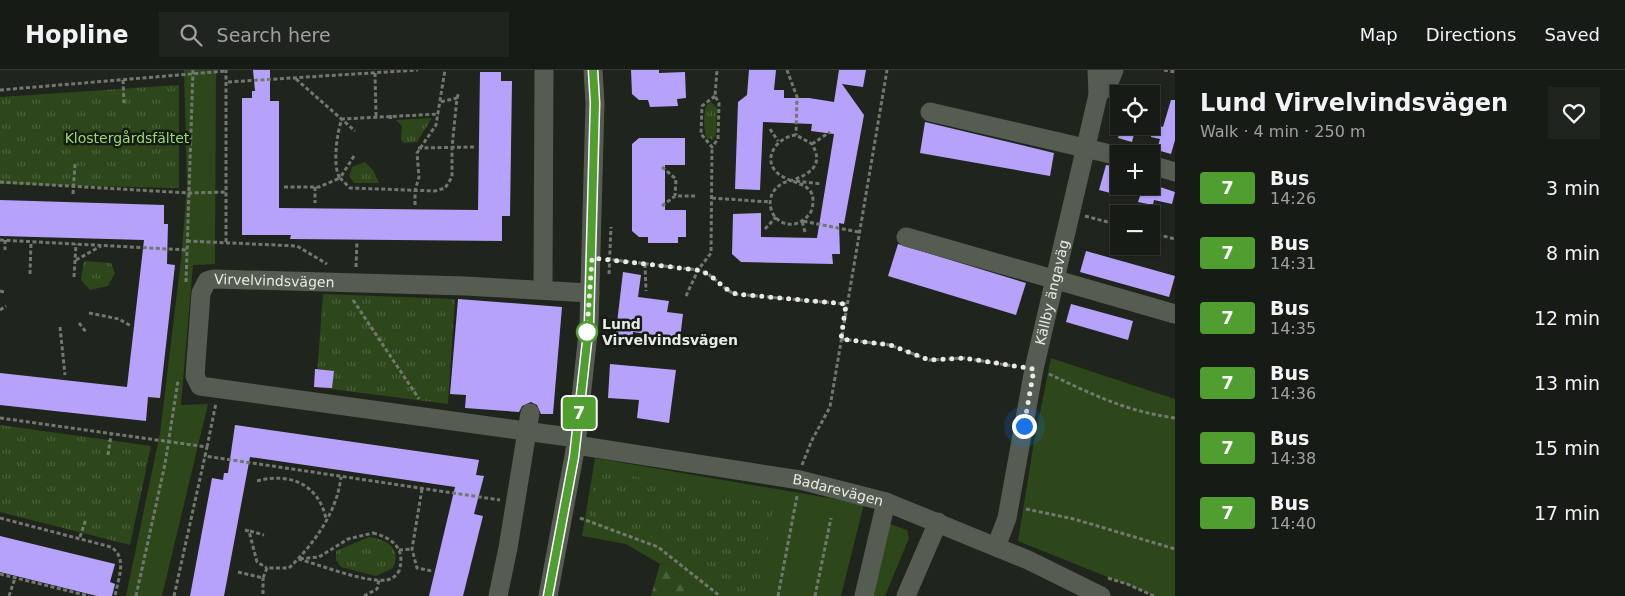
<!DOCTYPE html>
<html lang="en">
<head>
<meta charset="utf-8">
<style>
  :root { --surface:#171b15; --page:#20241e; --text:#f1f3f6; --muted:#9ea1a0; --line:#363934 }
  body { margin:0; font-family:"DejaVu Sans",sans-serif; background:var(--page); color:var(--text); height:100vh; display:flex; flex-direction:column; font-size:19px; white-space:nowrap }
  * { box-sizing:border-box; margin:0 }
  p { font-size:16px; color:var(--muted) }
  .icon { flex:none; width:28px; height:28px; fill:none; stroke:currentColor; stroke-width:2; stroke-linecap:round; stroke-linejoin:round }
  .map { position:relative; flex:1; overflow:hidden }
  .details { display:flex; flex-direction:column; background:var(--surface); width:450px }
  .details>* { flex:none }
  .badge { padding:0 10px; border-radius:4px; font-size:18px; line-height:32px }
  .controls { position:absolute; left:1110px; top:15px; display:grid; gap:10px }
  .controls a { display:grid; place-items:center; width:50px; height:50px; border-radius:0px; background:var(--surface); box-shadow:0 1px 4px #0004,0 0 0 1px var(--line); font-size:25px }
  .you { position:absolute; width:25px; height:25px; margin:-12px; border:4px solid #fff; border-radius:50%; background:#1a73e8; box-shadow:0 0 0 8px #1a73e833 }
  .map>.badge { position:absolute; translate:-50% -50%; box-shadow:0 0 0 2px #fff }
  .round { display:grid; place-items:center; flex:none; width:52px; height:52px; border-radius:0px; background:var(--page) }
  .summary { display:flex; align-items:center; justify-content:space-between; height:85px; padding:0 25px }
  h1 { font-size:24px; font-weight:700; line-height:38px }
  ul { padding:0; list-style:none }
  li { display:flex; align-items:center; gap:15px; height:65px; padding:0 25px }
  li div { flex:1 }
  li b { display:block; font-size:19px }
  li em { font-style:normal }
  li .badge { min-width:55px; font-weight:700; text-align:center }
  header { display:flex; align-items:center; gap:30px; box-sizing:border-box; height:70px; padding:0 25px; background:var(--surface); border-bottom:1px solid var(--line) }
  header strong { font-size:24px }
  nav { display:flex; gap:28px; margin-inline-start:auto; font-size:18px }
  .search { width:350px; height:45px; background:var(--page); display:flex; align-items:center; gap:12px; box-sizing:border-box; padding:0 18px; border-radius:0px; color:var(--muted); font-size:19px }
  main { display:flex; flex:1; min-height:0 }
  .map>svg:first-child { display:block }
</style>
</head>
<body>
<header>
<strong>Hopline</strong>
<div class="search"><svg class="icon" aria-label="search" viewBox="0 0 24 24"><circle cx="10" cy="10" r="6"/><path d="M15 15l6 6"/></svg>Search here</div>
<nav><a>Map</a><a>Directions</a><a>Saved</a></nav>
</header>
<main>
<div class="map">
<svg width="1175" height="526" viewBox="0 0 1175 526">
  <defs>
    <pattern id="forest-firs" width="22" height="20" patternUnits="userSpaceOnUse" patternTransform="scale(1.25)"><rect width="22" height="20" fill="#2d471a"/><path d="M5 1l3.5 6h-7zM16 11l3.5 6h-7z" fill="#4b623b"/></pattern>
    <pattern id="park-tufts" width="24" height="20" patternUnits="userSpaceOnUse" patternTransform="scale(1.25)"><rect width="24" height="20" fill="#2d471a"/><path d="M3 7l-1-3M5 7V3M7 7l1-3M15 17l-1-3M17 17v-4M19 17l1-3" fill="none" stroke="#4b623b"/></pattern>
  </defs>
  <rect width="100%" height="100%" fill="#1f241c"/>
  <!-- green -->
  <path fill="#2d471a" d="M184,0H216L215,194L193,195L181,335L208,334L162,526H126L160,363L181,190L187,116Z
    M1051,288L1175,329V526H1155L1018,471L1034,372Z
    M595,388L864,434L841,526H711L667,493L660,494L626,474L582,466Z
    M890,454L907,460L909,468L885,526H872Z"/>
  <!-- forest -->
  <path fill="url(#forest-firs)" d="M667,493L711,526H651L660,494Z"/>
  <!-- park -->
  <path fill="url(#park-tufts)" d="M179,15V118L0,114V27Z
    M711,32L717,38L716,64L713,70L706,67C704,58 703,45 706,36Z
    M432,48L417,72L404,73L401,70L402,56L396,50Z
    M365,92L373,100L379,113H354L349,106L352,97Z
    M84,191L111,193L115,203L108,216L90,220L81,210Z
    M323,224L455,229L448,334L316,317Z
    M0,355L151,376L130,475L0,442Z
    M597,399L774,434L758,526H729L660,470L589,447Z
    M369,467C387,469 402,479 393,498L376,506L341,497L336,490V481Z"/>
  <!-- building -->
  <path fill="#b7a2fb" d="M253,0H270V31H279V138L478,140L480,2H501V11H512L510,146H502V171L290,169L291,165H242V28H252V21H255Z
    M631,0H659V3L685,2L686,28L677,29L678,36L650,37L648,30H639L632,24Z
    M749,0H776L774,20H784V28H809L834,32L839,0H866L863,17L842,14L864,45L844,154L839,153L840,184H832L833,194L741,192L732,184L733,144L761,143V167L817,168L834,64L811,61L812,54L763,52L760,120L735,119L738,32L747,25Z
    M1171,30H1175V70L1171,84L1157,80L1160,69L1151,67V53L1163,57Z
    M925,52L1054,83L1050,106L920,83Z
    M1122,56H1136L1132,72L1118,68Z
    M639,68H685V95H665V140H686V167H678V173H648V167H639L632,161V74Z
    M1106,95L1119,97V119V116H1157L1175,122L1172,134L1154,130L1153,135L1138,132L1140,126L1115,119L1114,124L1099,120Z
    M0,130L164,135V154H168L167,194L175,195L160,328L148,327L146,351L0,335V303L127,317L144,170L0,166Z
    M898,174L1026,213L1016,245L888,206Z
    M1086,181L1175,206L1169,227L1080,202Z
    M623,202L641,205L638,227L669,231L667,242L683,244L680,269L633,262L632,272L615,270Z
    M458,229L562,237L553,344H541L537,335L531,332L522,336L519,342L465,338L466,325L450,324Z
    M1071,234L1133,251L1128,270L1066,252Z
    M610,294L676,300L669,353L637,348L639,330L608,328Z
    M315,299L334,301L332,318L314,317Z
    M235,355L479,390L476,405L484,406L474,444L483,446L463,526H429L455,417L250,387L224,526H190L212,408L223,410L224,403H228Z
    M0,466L115,494L110,512L115,514L112,526H97L0,502Z"/>
  <g fill="none" stroke-linecap="round" stroke-linejoin="round">
    <!-- path -->
    <path stroke="#727770" stroke-width="3" stroke-dasharray="4 2.5" stroke-linecap="butt" d="M787,0L797,27L796,65
      M1164,0L1175,2
      M375,3L376,46
      M296,9L355,61
      M123,10L124,33
      M228,12L418,0
      M0,20L226,1
      M715,26L702,36L701,64L712,77L718,69L719,33L715,26L717,0
      M457,28L459,22
      M390,45L391,50
      M770,59L778,71
      M812,74L830,62
      M418,78L474,77
      M354,86L340,108L350,118L435,121L445,118L452,107V77L457,28L440,32
      M662,97L676,109L675,126
      M793,110C758,116 767,158 795,154C802,152 810,146 812,139C818,112 796,116 780,105C760,91 776,67 796,65L812,74C824,95 811,103 793,110
      M796,111L821,114
      M0,112L189,123L226,122
      M284,117H319L340,108C332,97 337,61 342,49L439,44
      M315,117V133
      M73,124L75,94
      M712,128L770,132
      M415,135V121L419,107L417,83L436,55L445,0
      M662,136L675,126H695
      M1085,146L1119,155
      M765,159L776,147
      M805,162L802,151L859,162
      M1151,163L1175,169
      M0,170L187,180
      M5,170V180
      M187,171L297,176L327,194
      M226,172V0
      M606,189L698,200C717,206 720,218 735,224L846,234
      M76,190L101,176
      M645,194L646,221
      M356,197L357,171
      M30,204L31,172
      M609,204L611,157
      M74,207L76,174
      M186,212L193,0
      M0,221L4,222
      M686,226L698,200L711,183L712,77
      M353,230L419,329
      M0,240L6,236
      M89,243L119,249L131,256
      M79,253L86,262
      M60,257L65,305
      M841,269L890,275L929,290L964,288L1019,297
      M1049,304C1094,325 1125,341 1175,348
      M0,348L207,377L205,386L500,430
      M207,377L216,333
      M108,385L111,365
      M802,395L812,370L830,337L887,0
      M257,411C289,402 319,414 326,449
      M422,419L412,479L417,498L432,501
      M1026,439L1074,449L1175,479
      M0,448L111,477C128,488 118,509 115,526
      M580,448L658,477L720,526
      M245,460L249,461L257,492L267,498
      M250,461L264,465
      M373,463C393,468 406,479 399,501C396,506 392,509 387,510C365,513 321,495 298,489L319,487L348,469Z
      M80,467L86,449
      M399,480L412,479
      M238,502L263,508L267,498H289C314,474 337,442 341,407
      M0,504L89,526
      M1108,508L1127,514L1154,526
      M263,524V508
      M9,526L15,508
      M136,526L165,394L178,311
      M174,526L205,386
      M364,526L377,519L379,510
      M778,526L797,426
      M815,526L831,448"/>
    <!-- minor -->
    <g stroke="#555c52" stroke-width="19">
      <path d="M1098,25L1109,12L1114,0"/>
      <path d="M930,42L1119,86"/>
      <path d="M1151,95L1175,102"/>
      <path d="M906,167L1175,244"/>
      <path d="M543,220L544,0"/>
      <path id="s1" d="M576,368L200,316L195,306L201,223L207,211L214,209L465,216L590,223"/>
      <path id="s2" d="M576,375L800,410L886,432L1028,490L1101,526"/>
      <path id="s3" d="M996,477L1007,448L1034,299L1098,25L1097,0"/>
      <path d="M498,526L508,478L530,343"/>
      <path d="M548,526L576,375L589,254L595,33L593,0"/>
      <path d="M864,526L886,432"/>
      <path d="M906,526L938,452"/>
    </g>
  </g>
  <g fill="none" stroke-linecap="round" stroke-linejoin="round">
    <defs>
      <path id="line" d="M548,526L574,387L589,254L595,33L593,0"/>
    </defs>
    <!-- line casing -->
    <use href="#line" stroke="#fff" stroke-width="11"/>
    <!-- line -->
    <use href="#line" stroke="#509e2f" stroke-width="8"/>
    <!-- walk -->
    <path stroke="#e7ebe5" stroke-width="5" stroke-dasharray="0 9" d="M587,262L592,188L698,200C717,206 720,218 736,224L846,234L841,269L890,275L929,290L964,288L1034,299L1024,356"/>
  </g>
  <!-- markers -->
  <circle fill="#fff" stroke="#509e2f" stroke-width="2.5" cx="587" cy="262" r="10"/>
  <g text-anchor="middle" stroke-width="5" stroke-linejoin="round" paint-order="stroke">
    <!-- park labels -->
    <g font-size="14" fill="#9bdb6d" stroke="#161b13">
      <text x="127" y="73">Klostergårdsfältet</text>
    </g>
    <!-- street labels -->
    <g font-size="14" fill="#e7ebe5" stroke="#161b13">
      <text dy="5" stroke="none"><textPath href="#s1" startOffset="555">Virvelvindsvägen</textPath></text>
      <text dy="5" stroke="none"><textPath href="#s3" startOffset="261">Källby ängaväg</textPath></text>
      <text dy="5" stroke="none"><textPath href="#s2" startOffset="266">Badarevägen</textPath></text>
    </g>
    <!-- stop labels -->
    <g font-size="14" font-weight="bold" fill="#e7ebe5" stroke="#161b13" text-anchor="start">
      <text x="602" y="259">Lund<tspan x="602" dy="16">Virvelvindsvägen</tspan></text>
    </g>
  </g>
</svg>
<div class="controls">
<a><svg class="icon" aria-label="locate" viewBox="0 0 24 24"><circle cx="12" cy="12" r="6"/><path d="M12 2v4M12 18v4M2 12h4M18 12h4"/></svg></a>
<a>+</a>
<a>−</a>
</div>
<div class="you" style="left:1024px;top:356px"></div>
<b class="badge" style="left:579px;top:343px;background:#509e2f;color:#fff">7</b>
</div>
<section class="details">
<div class="summary"><div><h1>Lund Virvelvindsvägen</h1><p>Walk · 4 min · 250 m</p></div><a class="round"><svg class="icon" aria-label="heart" viewBox="0 0 24 24"><path d="M12 20l-8-8c-3-5 5-10 8-4 3-6 11-1 8 4z"/></svg></a></div>
<ul>
<li><span class="badge" style="background:#509e2f;color:#fff">7</span><div><b>Bus</b><p>14:26</p></div><em>3 min</em></li>
<li><span class="badge" style="background:#509e2f;color:#fff">7</span><div><b>Bus</b><p>14:31</p></div><em>8 min</em></li>
<li><span class="badge" style="background:#509e2f;color:#fff">7</span><div><b>Bus</b><p>14:35</p></div><em>12 min</em></li>
<li><span class="badge" style="background:#509e2f;color:#fff">7</span><div><b>Bus</b><p>14:36</p></div><em>13 min</em></li>
<li><span class="badge" style="background:#509e2f;color:#fff">7</span><div><b>Bus</b><p>14:38</p></div><em>15 min</em></li>
<li><span class="badge" style="background:#509e2f;color:#fff">7</span><div><b>Bus</b><p>14:40</p></div><em>17 min</em></li>
</ul>
</section>
</main>
</body>
</html>
